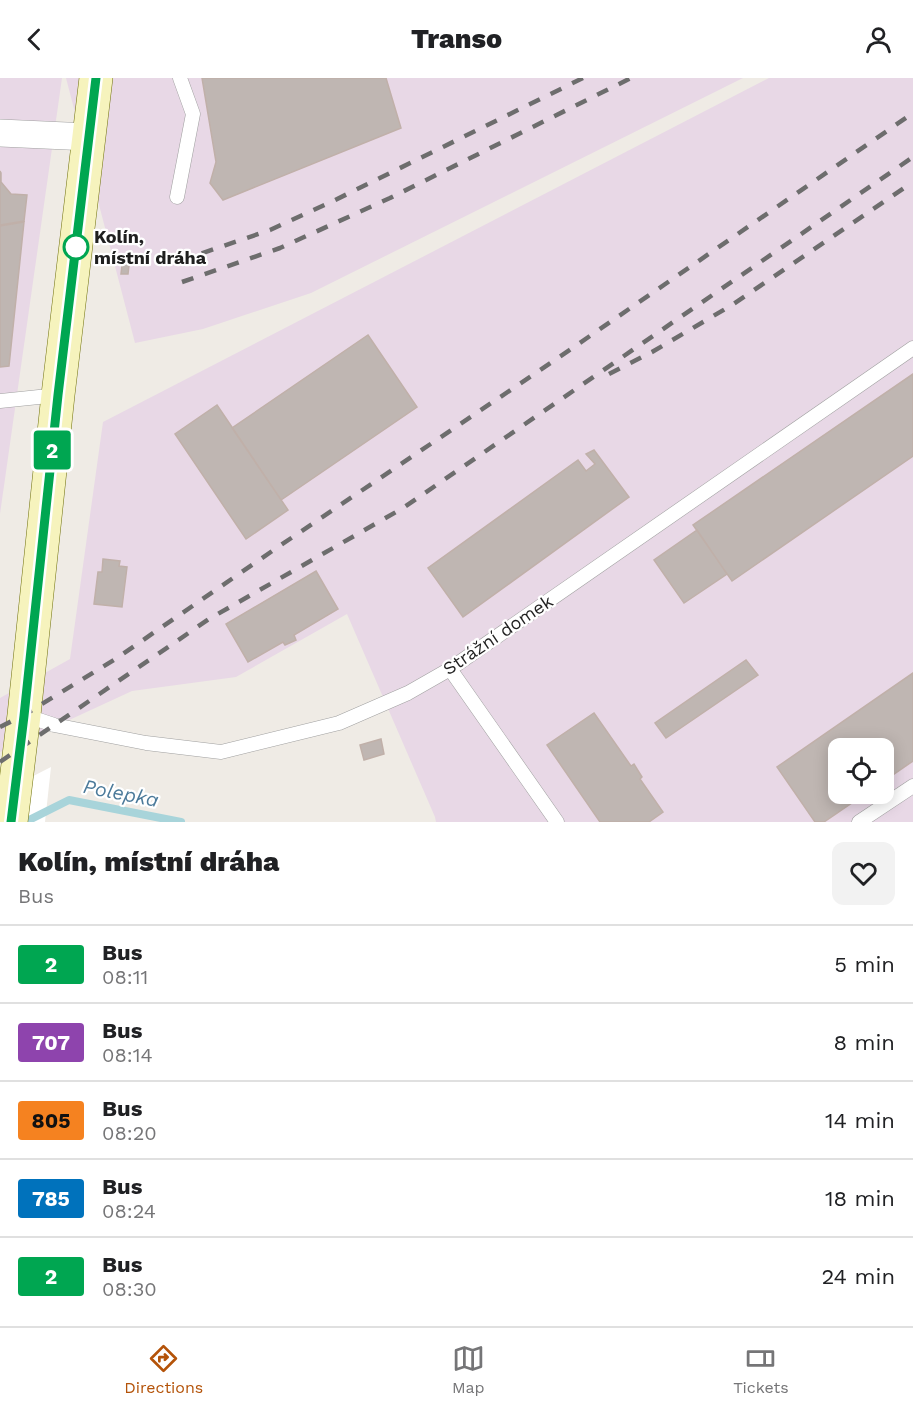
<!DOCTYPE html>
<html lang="en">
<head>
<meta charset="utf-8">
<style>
  :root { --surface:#fff; --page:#f2f2f2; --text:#202124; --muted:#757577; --line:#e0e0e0; --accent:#b45309 }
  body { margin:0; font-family:"Work Sans",sans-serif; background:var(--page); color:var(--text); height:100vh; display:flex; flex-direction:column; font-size:22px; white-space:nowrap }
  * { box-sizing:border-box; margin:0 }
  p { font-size:20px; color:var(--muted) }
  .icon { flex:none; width:33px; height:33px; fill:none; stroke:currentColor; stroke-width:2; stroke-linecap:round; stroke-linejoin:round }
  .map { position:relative; height:744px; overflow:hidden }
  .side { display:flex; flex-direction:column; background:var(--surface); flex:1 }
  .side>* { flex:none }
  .badge { padding:0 12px; border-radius:4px; font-size:21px; line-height:39px }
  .controls { position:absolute; left:828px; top:660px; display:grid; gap:12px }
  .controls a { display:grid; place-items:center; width:66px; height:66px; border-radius:12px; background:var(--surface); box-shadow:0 3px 15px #0003; font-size:30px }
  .map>.badge { position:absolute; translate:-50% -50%; box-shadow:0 0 0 3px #fff }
  .round { display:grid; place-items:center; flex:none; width:63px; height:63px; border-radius:12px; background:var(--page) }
  .headline { display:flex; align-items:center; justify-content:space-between; height:102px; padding:0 18px }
  h1 { font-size:28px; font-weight:800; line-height:45px }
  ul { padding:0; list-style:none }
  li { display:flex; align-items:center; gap:18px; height:78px; padding:0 18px; border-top:2px solid var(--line) }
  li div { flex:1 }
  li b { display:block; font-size:22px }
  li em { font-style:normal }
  li .badge { min-width:66px; font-weight:700; text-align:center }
  header { display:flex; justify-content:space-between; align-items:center; height:78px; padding:0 18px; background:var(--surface); font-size:27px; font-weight:800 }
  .tabs { display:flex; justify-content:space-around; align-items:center; height:84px; border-top:2px solid var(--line); background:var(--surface); font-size:16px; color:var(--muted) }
  .tabs a { display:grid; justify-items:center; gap:3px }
  .tabs .on { color:var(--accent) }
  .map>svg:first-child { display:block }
</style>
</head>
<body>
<header><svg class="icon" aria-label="back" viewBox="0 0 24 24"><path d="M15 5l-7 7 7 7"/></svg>Transo<svg class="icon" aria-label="person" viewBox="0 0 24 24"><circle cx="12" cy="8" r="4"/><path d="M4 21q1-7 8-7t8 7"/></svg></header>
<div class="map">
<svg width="913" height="744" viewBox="0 0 913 744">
  <rect width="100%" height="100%" fill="#efebe5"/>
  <!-- industrial -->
  <path fill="#e8d8e6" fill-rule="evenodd" d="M0,0H62L0,436Z
    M66,0H743L311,215L203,251L135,265Z
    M769,0H913V744H436L435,739L347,536L236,599L132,613L0,674V620L70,581L103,344ZM838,670H884V716H838Z"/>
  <!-- pier -->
  <path fill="#fff" d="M51,689L45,744H0V715Z"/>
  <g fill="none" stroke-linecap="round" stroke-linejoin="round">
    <!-- stream -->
    <path stroke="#a8d4da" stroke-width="8" d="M25,744L69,722L181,744"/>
  </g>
  <!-- building -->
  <path fill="#bfb6b2" stroke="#c0b0a9" stroke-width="1.5" d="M202,0H386L401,50L223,122L210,105L216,84Z
    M0,93L1,95V104L11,116L27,117L24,143L0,147Z
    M24,144L9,288L0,289V148Z
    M123,178L130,179L128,196H121Z
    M368,257L417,329L281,422L232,350Z
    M913,296V378L732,503L693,447Z
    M217,327L288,432L246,461L175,356Z
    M594,372L629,419L463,539L428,490L578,382L586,393L595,386L586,376Z
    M697,452L727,496L684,525L654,482Z
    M103,481L120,483L119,488L127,489L122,529L94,526L98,494H102Z
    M316,493L338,531L294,557L296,562L285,567L283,564L248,584L226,546Z
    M746,582L758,597L666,660L655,645Z
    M913,595V683L884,703V670H838V716H865L824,744H815L777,689Z
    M594,635L631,688L634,686L642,699L640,701L663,734L649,744H600L547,667Z
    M381,661L384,676L364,682L360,667Z"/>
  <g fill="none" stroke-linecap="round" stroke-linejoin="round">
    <defs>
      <path id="lane" d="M177,119L193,36L180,0
        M0,323L58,317
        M450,591L557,744
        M24,637L54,647L146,665L221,674L339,645L408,615L450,591L913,270
        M859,744L913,708"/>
      <path id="street" d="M0,55L89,59"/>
      <path id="secondary" d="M11,744L24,637L58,317L96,0"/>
    </defs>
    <!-- lane casing -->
    <use href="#lane" stroke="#a0a0a0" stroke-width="15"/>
    <!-- street casing -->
    <use href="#street" stroke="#a0a0a0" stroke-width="28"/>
    <!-- secondary casing -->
    <use href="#secondary" stroke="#6f700c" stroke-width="34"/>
    <!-- lane -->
    <use href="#lane" stroke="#fff" stroke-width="14"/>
    <!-- street -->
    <use href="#street" stroke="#fff" stroke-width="27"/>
    <!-- secondary -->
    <use href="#secondary" stroke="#f6f3bd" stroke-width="33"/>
    <!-- rail -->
    <path stroke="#6d6d6d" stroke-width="4.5" stroke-dasharray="12 12" stroke-linecap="butt" d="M179,183L270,152L331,124L583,0
      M182,204L280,170L390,120L631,0
      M609,296L652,274L732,227L913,104
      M0,649L24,637L117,580L278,469L558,280L913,35
      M0,684L209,541L403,430L913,79"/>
  </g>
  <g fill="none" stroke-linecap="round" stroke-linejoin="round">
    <defs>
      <path id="line" d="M11,744L24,638L58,317L96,0"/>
    </defs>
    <!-- line casing -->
    <use href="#line" stroke="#fff" stroke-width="14"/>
    <!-- line -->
    <use href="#line" stroke="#00a651" stroke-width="9"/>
  </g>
  <!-- markers -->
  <circle fill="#fff" stroke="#00a651" stroke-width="3" cx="76" cy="169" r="12"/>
  <g text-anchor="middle" stroke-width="4.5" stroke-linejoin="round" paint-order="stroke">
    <!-- stop labels -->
    <g font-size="18" font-weight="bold" fill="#1f1f1f" stroke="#fff" text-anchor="start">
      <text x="94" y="165">Kolín,<tspan x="94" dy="21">místní dráha</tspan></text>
    </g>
    <!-- street labels -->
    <g font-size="18" fill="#1f1f1f" stroke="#fff">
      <text transform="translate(498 557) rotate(-34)" y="6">Strážní domek</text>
    </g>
    <!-- water labels -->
    <g font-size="20" font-style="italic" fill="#4b7a9a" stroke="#fff">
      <text transform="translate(121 715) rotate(11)" y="7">Polepka</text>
    </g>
  </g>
</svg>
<div class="controls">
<a><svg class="icon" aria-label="locate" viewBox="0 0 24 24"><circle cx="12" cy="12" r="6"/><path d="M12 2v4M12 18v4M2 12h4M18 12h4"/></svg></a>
</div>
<b class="badge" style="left:52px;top:372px;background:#00a651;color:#fff">2</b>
</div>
<section class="side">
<div class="headline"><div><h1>Kolín, místní dráha</h1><p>Bus</p></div><a class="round"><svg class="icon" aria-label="heart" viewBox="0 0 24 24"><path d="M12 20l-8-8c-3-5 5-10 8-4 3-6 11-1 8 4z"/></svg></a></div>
<ul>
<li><span class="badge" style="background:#00a651;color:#fff">2</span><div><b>Bus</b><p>08:11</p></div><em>5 min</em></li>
<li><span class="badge" style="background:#8e44ad;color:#fff">707</span><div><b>Bus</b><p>08:14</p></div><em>8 min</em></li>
<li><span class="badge" style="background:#f58220;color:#111">805</span><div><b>Bus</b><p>08:20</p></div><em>14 min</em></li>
<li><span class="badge" style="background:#0072bc;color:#fff">785</span><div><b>Bus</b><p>08:24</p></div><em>18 min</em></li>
<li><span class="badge" style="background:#00a651;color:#fff">2</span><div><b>Bus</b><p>08:30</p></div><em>24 min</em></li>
</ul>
</section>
<nav class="tabs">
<a class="on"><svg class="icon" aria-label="directions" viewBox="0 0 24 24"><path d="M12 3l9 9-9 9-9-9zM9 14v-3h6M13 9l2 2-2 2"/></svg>Directions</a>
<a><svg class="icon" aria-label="map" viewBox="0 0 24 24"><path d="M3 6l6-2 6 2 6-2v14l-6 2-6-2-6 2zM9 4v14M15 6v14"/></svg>Map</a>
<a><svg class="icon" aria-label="tickets" viewBox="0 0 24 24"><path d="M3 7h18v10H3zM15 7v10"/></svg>Tickets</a>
</nav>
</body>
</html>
